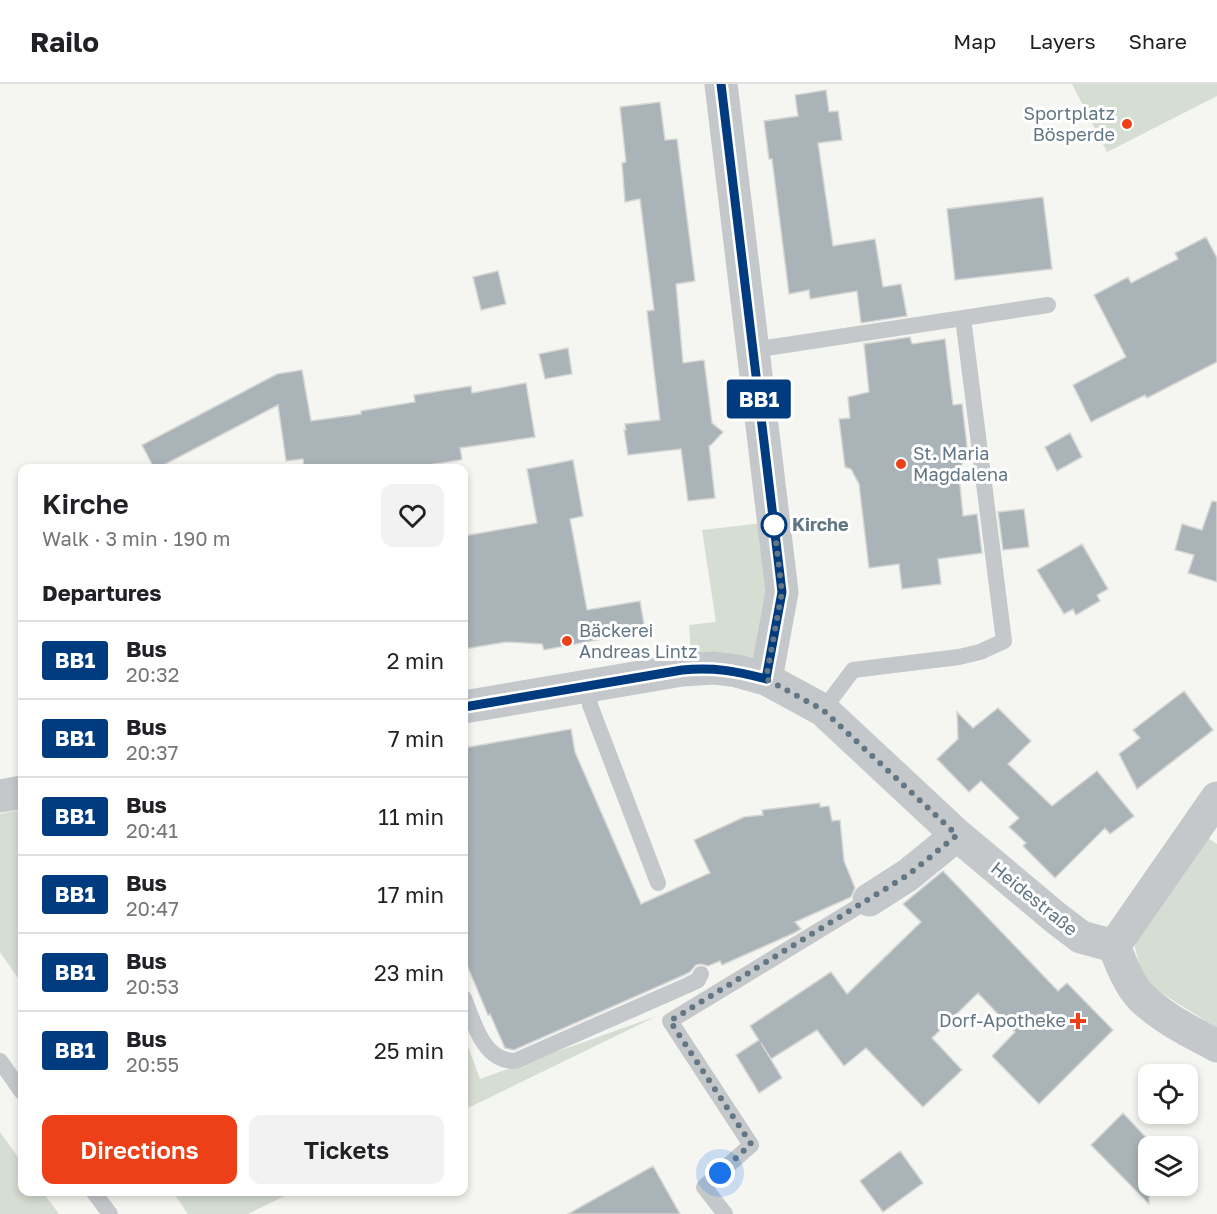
<!DOCTYPE html>
<html lang="en">
<head>
<meta charset="utf-8">
<style>
  :root { --surface:#fff; --page:#f2f2f2; --text:#202124; --muted:#757577; --line:#e0e0e0; --accent:#ee4018 }
  body { margin:0; font-family:"Golos Text",sans-serif; background:var(--page); color:var(--text); height:100vh; display:flex; flex-direction:column; font-size:22px; white-space:nowrap }
  * { box-sizing:border-box; margin:0 }
  p { font-size:20px; color:var(--muted) }
  .icon { flex:none; width:33px; height:33px; fill:none; stroke:currentColor; stroke-width:2; stroke-linecap:round; stroke-linejoin:round }
  .map { position:relative; flex:1; overflow:hidden }
  .panel { position:absolute; left:18px; top:380px; width:450px; height:732px; display:flex; flex-direction:column; background:var(--surface); border-radius:12px; box-shadow:0 3px 9px #0003 }
  .panel>* { flex:none }
  .badge { padding:0 12px; border-radius:4px; font-size:21px; line-height:39px }
  .controls { position:absolute; left:1138px; top:980px; display:grid; gap:12px }
  .controls a { display:grid; place-items:center; width:60px; height:60px; border-radius:12px; background:var(--surface); box-shadow:0 3px 9px #0003; font-size:30px }
  .you { position:absolute; width:30px; height:30px; margin:-15px; border:4px solid #fff; border-radius:50%; background:#1a73e8; box-shadow:0 0 0 9px #1a73e833 }
  .map>.badge { position:absolute; translate:-50% -50%; box-shadow:0 0 0 3px #fff }
  h2 { padding:0 24px; font-size:22px; line-height:54px }
  .round { display:grid; place-items:center; flex:none; width:63px; height:63px; border-radius:12px; background:var(--page) }
  .head { display:flex; align-items:center; justify-content:space-between; height:102px; padding:0 24px }
  h1 { font-size:28px; font-weight:600; line-height:45px }
  .cta { display:flex; gap:12px; margin-top:auto; padding:12px 24px }
  .cta a { flex:1; height:69px; border-radius:12px; background:var(--accent); color:#fff; font-size:24px; font-weight:600; line-height:69px; text-align:center }
  .cta a+a { background:var(--page); color:var(--text) }
  ul { padding:0; list-style:none }
  li { display:flex; align-items:center; gap:18px; height:78px; padding:0 24px; border-top:2px solid var(--line) }
  li div { flex:1 }
  li b { display:block; font-size:22px }
  li em { font-style:normal }
  li .badge { min-width:66px; font-weight:700; text-align:center }
  header { display:flex; align-items:center; gap:36px; box-sizing:border-box; height:84px; padding:0 30px; background:var(--surface); border-bottom:2px solid var(--line) }
  header strong { font-size:28px }
  nav { display:flex; gap:33px; margin-inline-start:auto; font-size:21px }
  .map>svg:first-child { display:block }
</style>
</head>
<body>
<header>
<strong>Railo</strong>
<nav><a>Map</a><a>Layers</a><a>Share</a></nav>
</header>
<div class="map">
<svg width="1217" height="1130" viewBox="0 0 1217 1130">
  <rect width="100%" height="100%" fill="#f5f5f1"/>
  <!-- green -->
  <path fill="#d6ddd2" d="M1072,0H1217V12L1107,68Z
    M774,438L766,595L692,585L689,541L716,538L702,446Z
    M22,725V900L0,868V730Z
    M1195,746L1217,760V944L1155,905L1141,886L1135,864L1137,828Z
    M657,932L464,1026V951L480,995Z
    M0,1048L22,1079V1107H42L59,1130H0Z
    M172,1107H295L248,1130H188Z"/>
  <!-- building -->
  <path fill="#aab3b8" stroke="#d6d6d4" stroke-width="1.5" d="M826,6L829,28L838,27L842,56L818,59L833,162L875,155L883,203L901,200L907,232L861,239L857,207L810,215L809,206L789,210L772,75H769L764,37L798,32L795,11Z
    M660,18L665,56L677,55L695,197L676,200L683,279L704,276L712,339L723,348L711,361L709,362L715,414L688,417L681,365L628,371L624,346H626L625,340L660,336L647,227L654,226L640,115L625,118L622,79L626,78L620,23Z
    M1043,113L1052,185L955,196L947,125Z
    M1206,153L1217,174V278L1147,314L1145,311L1091,338L1073,301L1126,273L1094,211L1128,193L1131,199L1178,175L1175,169Z
    M498,187L506,220L481,226L473,193Z
    M910,253L912,260L945,255L953,321L962,320L967,362L959,391L963,432L977,430L982,469L938,475L941,500L902,505L899,480L869,484L859,400L851,385L845,383L839,335L850,334L848,313L869,308L864,260Z
    M568,264L572,290L545,295L539,270Z
    M302,286L311,337L361,330V327L415,318L414,311L471,302L472,309L526,299L535,353L460,364L462,375L460,376L410,384H304L303,375L286,377L278,321L158,384H154L142,361L277,290Z
    M1070,349L1082,373L1057,387L1045,363Z
    M573,376L583,432L570,435L587,526L640,517L645,547L544,566L542,560L506,558L464,565V452L537,439L527,385Z
    M1212,417L1217,418V498L1188,489L1194,471L1175,466L1182,440L1202,446Z
    M1024,425L1029,463L1003,466L998,428Z
    M1082,460L1108,505L1097,511L1100,517L1076,531L1073,525L1064,530L1037,486Z
    M1184,607L1213,646L1137,705L1119,670L1140,654L1133,646Z
    M998,624L1031,657L1008,680L1052,722L1097,687L1134,732L1110,750L1105,744L1055,794L1023,762L1026,759L1009,743L1019,734L981,697L969,708L937,675L958,655L957,628L973,644Z
    M571,645L575,668L641,820L710,789L694,756L744,733L763,731L762,726L820,719V723L829,722L832,737L840,736L844,777L855,804L851,813L795,838L801,845L794,849L722,881L720,877L708,882L701,880L696,881L690,888L684,891L514,966L505,964L490,930L488,931L464,874V664Z
    M943,787L1058,907L1067,899L1113,946L1039,1020L992,972L1015,948L978,909L932,954L962,986L923,1023L866,964L844,982L817,946L771,975L761,959L782,994L759,1009L736,971L759,956L750,942L831,888L847,910L921,838L903,820Z
    M1123,1029L1154,1062H1149V1120L1091,1061Z
    M900,1067L923,1099L883,1128L860,1097Z
    M653,1082L680,1130H568Z"/>
  <g fill="none" stroke-linecap="round" stroke-linejoin="round">
    <!-- service -->
    <path stroke="#c4c8cb" stroke-width="16" d="M753,266L1048,221
      M590,601V621L658,799
      M823,626L853,586L959,573L980,568L1004,557L963,234
      M464,914C474,939 483,977 515,977L688,901L698,896L701,890
      M0,977L22,1008
      M93,1107L110,1130
      M725,1130L704,1103L751,1061L670,937L869,816"/>
    <!-- minor -->
    <path stroke="#c4c8cb" stroke-width="33" d="M721,0L782,508L766,595
      M464,623L682,586L714,584L737,587L766,595L823,626L957,751L1056,834L1081,853L1114,862
      M0,712L22,708
      M869,816L908,791L957,751
      M1114,862L1217,714
      M1114,862C1121,879 1128,899 1141,913C1162,934 1191,948 1217,962"/>
  </g>
  <g fill="none" stroke-linecap="round" stroke-linejoin="round">
    <defs>
      <path id="line" d="M464,623L682,586C714,583 736,587 766,595L782,508L721,0"/>
    </defs>
    <!-- line casing -->
    <use href="#line" stroke="#fff" stroke-width="14"/>
    <!-- line -->
    <use href="#line" stroke="#003b80" stroke-width="9"/>
    <!-- walk -->
    <path stroke="#627684" stroke-width="6" stroke-dasharray="0 10.8" d="M720,1089L751,1060L670,937L908,791L957,751L823,626L766,595L782,508L774,441"/>
  </g>
  <!-- markers -->
  <g fill="#ee4018" stroke="#fff" stroke-width="2">
    <circle cx="1127" cy="40" r="6"/>
    <circle cx="901" cy="380" r="6"/>
    <circle cx="567" cy="557" r="6"/>
    <path d="M1075 928h6v6h6v6h-6v6h-6v-6h-6v-6h6z"/>
  </g>
  <circle fill="#fff" stroke="#003b80" stroke-width="3" cx="774" cy="441" r="12"/>
  <g text-anchor="middle" stroke-width="6" stroke-linejoin="round" paint-order="stroke">
    <!-- poi labels -->
    <g font-size="18" fill="#627684" stroke="#fff" text-anchor="end">
      <text x="1115" y="36">Sportplatz<tspan x="1115" dy="21">Bösperde</tspan></text>
      <text x="913" y="376" text-anchor="start">St. Maria<tspan x="913" dy="21">Magdalena</tspan></text>
      <text x="579" y="553" text-anchor="start">Bäckerei<tspan x="579" dy="21">Andreas Lintz</tspan></text>
      <text x="1066" y="943">Dorf-Apotheke</text>
    </g>
    <!-- stop labels -->
    <g font-size="18" font-weight="bold" fill="#627684" stroke="#fff" text-anchor="start">
      <text x="792" y="447">Kirche</text>
    </g>
    <!-- street labels -->
    <g font-size="18" fill="#627684" stroke="#fff">
      <text transform="translate(1034 815) rotate(39)" y="6">Heidestraße</text>
    </g>
  </g>
</svg>
<div class="controls">
<a><svg class="icon" aria-label="locate" viewBox="0 0 24 24"><circle cx="12" cy="12" r="6"/><path d="M12 2v4M12 18v4M2 12h4M18 12h4"/></svg></a>
<a><svg class="icon" aria-label="layers" viewBox="0 0 24 24"><path d="M12 4l9 5-9 5-9-5zM3 14l9 5 9-5"/></svg></a>
</div>
<div class="you" style="left:720px;top:1089px"></div>
<b class="badge" style="left:759px;top:315px;background:#003b80;color:#fff">BB1</b>
<section class="panel">
<div class="head"><div><h1>Kirche</h1><p>Walk · 3 min · 190 m</p></div><a class="round"><svg class="icon" aria-label="heart" viewBox="0 0 24 24"><path d="M12 20l-8-8c-3-5 5-10 8-4 3-6 11-1 8 4z"/></svg></a></div>
<h2>Departures</h2>
<ul>
<li><span class="badge" style="background:#003b80;color:#fff">BB1</span><div><b>Bus</b><p>20:32</p></div><em>2 min</em></li>
<li><span class="badge" style="background:#003b80;color:#fff">BB1</span><div><b>Bus</b><p>20:37</p></div><em>7 min</em></li>
<li><span class="badge" style="background:#003b80;color:#fff">BB1</span><div><b>Bus</b><p>20:41</p></div><em>11 min</em></li>
<li><span class="badge" style="background:#003b80;color:#fff">BB1</span><div><b>Bus</b><p>20:47</p></div><em>17 min</em></li>
<li><span class="badge" style="background:#003b80;color:#fff">BB1</span><div><b>Bus</b><p>20:53</p></div><em>23 min</em></li>
<li><span class="badge" style="background:#003b80;color:#fff">BB1</span><div><b>Bus</b><p>20:55</p></div><em>25 min</em></li>
</ul>
<div class="cta"><a>Directions</a><a>Tickets</a></div>
</section>
</div>
</body>
</html>
